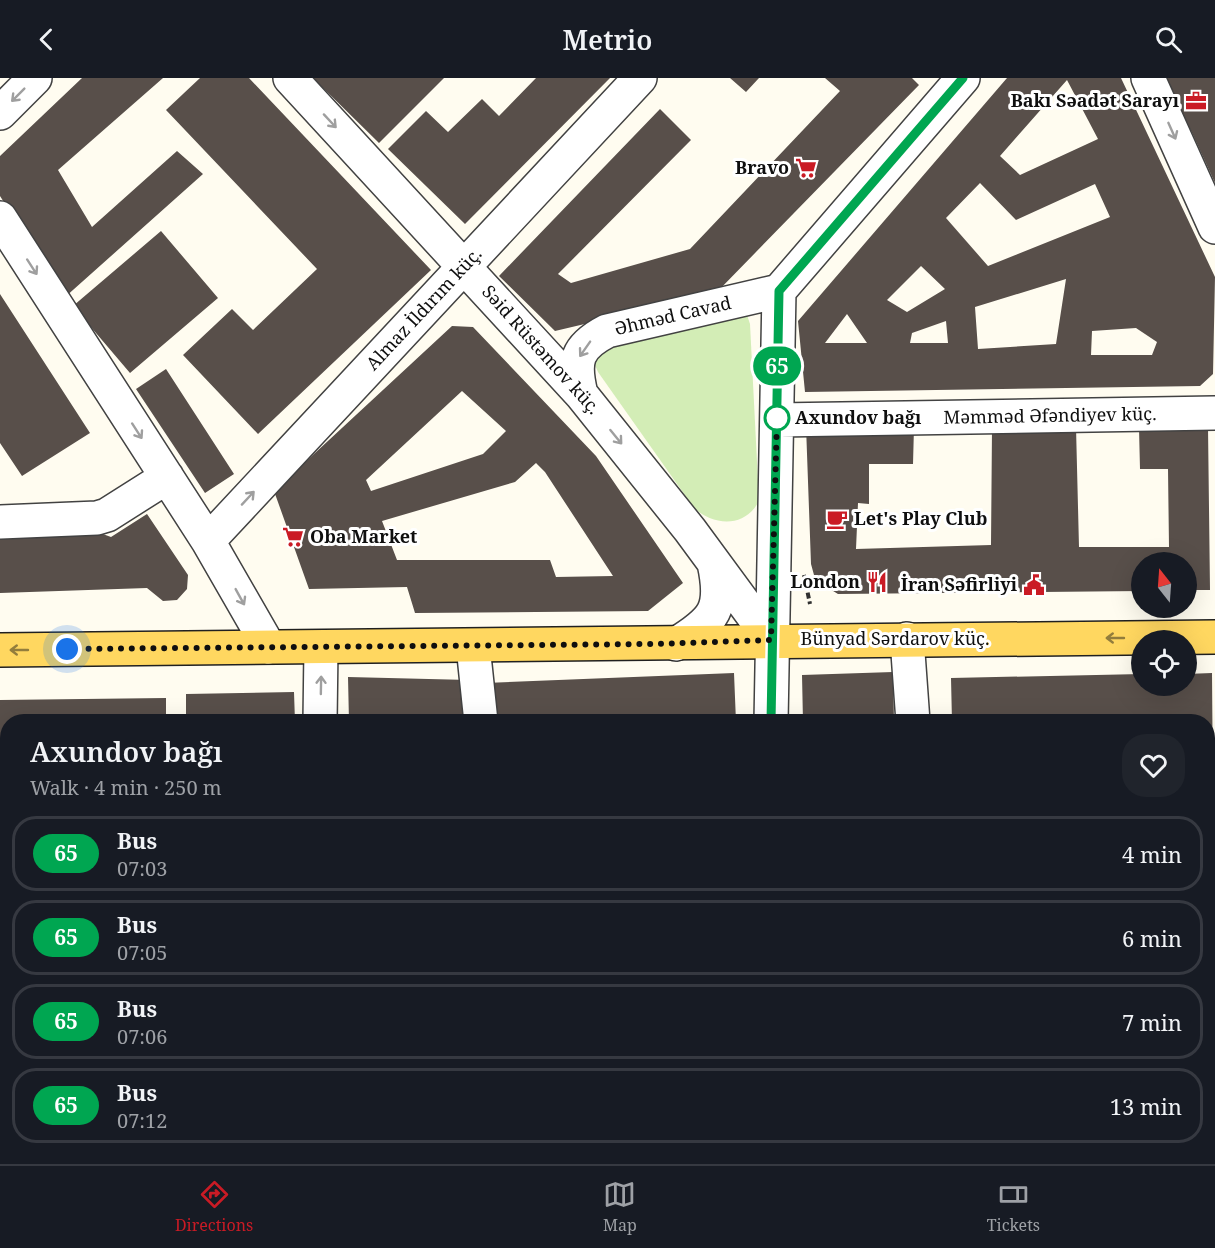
<!DOCTYPE html>
<html lang="en">
<head>
<meta charset="utf-8">
<style>
  :root { --surface:#171b24; --page:#20242c; --text:#f1f3f6; --muted:#9ea1a6; --line:#363941; --accent:#ca1b25 }
  body { margin:0; font-family:"Noto Serif",serif; background:var(--page); color:var(--text); height:100vh; display:flex; flex-direction:column; font-size:22px; white-space:nowrap }
  * { box-sizing:border-box; margin:0 }
  p { font-size:20px; color:var(--muted) }
  .icon { flex:none; width:33px; height:33px; fill:none; stroke:currentColor; stroke-width:2; stroke-linecap:round; stroke-linejoin:round }
  .map { position:relative; flex:1; overflow:hidden }
  .side { position:absolute; left:0px; top:636px; width:1215px; height:450px; display:flex; flex-direction:column; background:var(--surface); border-radius:24px 24px 0 0; box-shadow:0 6px 24px #0002 }
  .side>* { flex:none }
  .badge { padding:0 12px; border-radius:20px; font-size:21px; line-height:39px }
  .needle { width:39px; rotate:343deg }
  .controls { position:absolute; left:1131px; top:474px; display:grid; gap:12px }
  .controls a { display:grid; place-items:center; width:66px; height:66px; border-radius:50%; background:var(--surface); box-shadow:0 6px 24px #0002; font-size:30px }
  .you { position:absolute; width:30px; height:30px; margin:-15px; border:4px solid #fff; border-radius:50%; background:#1a73e8; box-shadow:0 0 0 9px #1a73e833 }
  .map>.badge { position:absolute; translate:-50% -50%; box-shadow:0 0 0 3px #fff }
  .round { display:grid; place-items:center; flex:none; width:63px; height:63px; border-radius:24px; background:var(--page) }
  .head { display:flex; align-items:center; justify-content:space-between; height:102px; padding:0 30px }
  h1 { font-size:28px; font-weight:600; line-height:45px }
  ul { padding:0; list-style:none }
  li { display:flex; align-items:center; gap:18px; height:75px; margin:0 12px 9px; padding:0 18px; border:3px solid var(--line); border-radius:24px }
  li div { flex:1 }
  li b { display:block; font-size:22px }
  li em { font-style:normal }
  li .badge { min-width:66px; font-weight:700; text-align:center }
  header { display:flex; justify-content:space-between; align-items:center; height:78px; padding:0 30px; background:var(--surface); font-size:27px; font-weight:600 }
  .tab-bar { display:flex; justify-content:space-around; align-items:center; height:84px; border-top:2px solid var(--line); background:var(--surface); font-size:16px; color:var(--muted) }
  .tab-bar a { display:grid; justify-items:center; gap:3px }
  .tab-bar .on { color:var(--accent) }
  .map>svg:first-child { display:block }
</style>
</head>
<body>
<header><svg class="icon" aria-label="back" viewBox="0 0 24 24"><path d="M15 5l-7 7 7 7"/></svg>Metrio<svg class="icon" aria-label="search" viewBox="0 0 24 24"><circle cx="10" cy="10" r="6"/><path d="M15 15l6 6"/></svg></header>
<div class="map">
<svg width="1215" height="1086" viewBox="0 0 1215 1086">
  <rect width="100%" height="100%" fill="#fffcf0"/>
  <!-- green -->
  <path fill="#d3edb6" d="M741,232L747,237L750,246L759,423C745,450 714,448 694,430L598,294L593,283L594,272Z"/>
  <!-- building -->
  <path fill="#584f4a" fill-rule="evenodd" d="M82,0H163L58,92L92,149L177,73L203,96L64,220L0,118V78Z
    M200,0H249L431,192L258,356L183,277L232,231L253,252L317,191L166,32Z
    M313,0H444L379,65Z
    M536,0H610L465,146L388,71L426,33L448,54L482,21L499,38Z
    M730,0H759L746,14Z
    M825,0H912L919,7L716,215L555,253L499,198L660,31L691,62L558,196L571,205L690,171L840,13Z
    M1007,0H1121L1215,199L1213,296L1200,308L805,314L798,243ZM1067,2L1098,61L1020,97L1000,78ZM980,105L1016,142L1095,106L1110,139L988,188L946,140ZM921,188L945,211L907,234L887,222ZM1066,201L1056,266L978,271L975,229ZM847,236L867,265H825ZM946,243L948,265H910L912,255ZM1136,250L1157,264L1152,277H1091L1092,253Z
    M1166,0H1215V105L1193,57Z
    M161,153L218,220L130,295L73,228Z
    M0,216L90,355L22,398L0,365Z
    M452,248L473,249L596,378L683,505L648,533L415,535L407,509L309,511L274,413ZM462,313L506,353L483,376L371,413L366,402ZM536,385L545,394L613,498L556,499L550,482H397L382,443L515,404Z
    M166,291L234,396L205,415L136,311Z
    M806,348L914,349L913,386H869V426L858,425L856,471L991,467L992,351L1076,349L1079,469H1169L1168,391H1140L1139,350L1208,349L1210,512H1186V484H1142V513L838,516L820,505L814,497L811,486Z
    M147,436L188,497L187,511L177,522L163,523L147,510L0,515V456L100,455L111,459Z
    M893,594L894,644H803L802,597Z
    M734,595L736,644H488L485,605Z
    M1212,595L1215,952H1208V644H952L951,600L1142,596V608H1186V596Z
    M348,599L469,602L473,644H349Z
    M294,614L295,644H186V616Z
    M166,620V644H8V677H0V622Z
    M1208,1029H1215V1086H1038L1037,1078H1208Z
    M355,1078H746V1086H355Z
    M808,1078H1015V1086H948V1083L854,1086V1082L808,1083Z"/>
  <g fill="none" stroke-linecap="round" stroke-linejoin="round">
    <defs>
      <path id="minor" d="M290,0L581,316L690,452L771,562
        M1148,0L1215,149
        M0,35L35,0
        M0,140L208,463L269,569
        M779,213L963,0
        M581,316C573,283 576,269 607,253L779,213
        M777,342L1215,335
        M0,444L97,440L107,437L167,399
        M208,463L640,0
        M907,561L913,644
        M676,566C715,542 724,531 714,485
        M473,568L481,644
        M320,644L321,570
        M771,644L779,213
        M0,1006H8
        M774,1078V1086"/>
      <path id="major" d="M0,572L1215,559
        M1208,997H1215
        M317,1078V1086"/>
    </defs>
    <!-- minor casing -->
    <use href="#minor" stroke="#424242" stroke-width="36"/>
    <!-- major casing -->
    <use href="#major" stroke="#202020" stroke-width="36"/>
    <!-- path -->
    <path stroke="#313131" stroke-width="4" stroke-dasharray="6 3" stroke-linecap="butt" d="M804,497L810,526"/>
    <!-- minor -->
    <use href="#minor" stroke="#fff" stroke-width="33"/>
    <!-- major -->
    <use href="#major" stroke="#ffd760" stroke-width="33"/>
  </g>
  <!-- one-way arrows -->
  <defs><path id="oneway-shaft" d="M-6 0H5M1.5-3L5.5 0L1.5 3" fill="none" stroke-width="1.6" stroke-linecap="round" stroke-linejoin="round" transform="scale(1.5)"/></defs>
  <g stroke="#9f9f9f">
    <use href="#oneway-shaft" transform="translate(18 17) rotate(135)"/>
    <use href="#oneway-shaft" transform="translate(330 43) rotate(47)"/>
    <use href="#oneway-shaft" transform="translate(1172 53) rotate(66)"/>
    <use href="#oneway-shaft" transform="translate(32 189) rotate(57)"/>
    <use href="#oneway-shaft" transform="translate(585 271) rotate(125)"/>
    <use href="#oneway-shaft" transform="translate(137 353) rotate(57)"/>
    <use href="#oneway-shaft" transform="translate(616 359) rotate(51)"/>
    <use href="#oneway-shaft" transform="translate(248 420) rotate(-47)"/>
    <use href="#oneway-shaft" transform="translate(240 519) rotate(61)"/>
    <use href="#oneway-shaft" transform="translate(321 607) rotate(-89)"/>
  </g>
  <g stroke="#937d3c">
    <use href="#oneway-shaft" transform="translate(1115 560) rotate(180)"/>
    <use href="#oneway-shaft" transform="translate(19 572) rotate(180)"/>
  </g>
  <g fill="none" stroke-linecap="round" stroke-linejoin="round">
    <defs>
      <path id="line" d="M771,644L779,213L963,0"/>
    </defs>
    <!-- line casing -->
    <use href="#line" stroke="#fff" stroke-width="14"/>
    <!-- line -->
    <use href="#line" stroke="#00a651" stroke-width="9"/>
    <!-- walk -->
    <path stroke="#0f0f0f" stroke-width="6" stroke-dasharray="0 10.8" d="M67,571L654,566L771,562L777,340"/>
  </g>
  <!-- icons -->
  <defs>
    <symbol id="office-bare" viewBox="-9 -9 18 18"><path d="M-6-3h4V-5.5h4V-3h4V5H-6ZM-1-4.5V-3h2v-1.5ZM-6 0V1H6V0Z" fill="#ca1b25" stroke="#fff" stroke-width="2.5" paint-order="stroke"/></symbol>
    <symbol id="supermarket-bare" viewBox="-9 -9 18 18"><path d="M-6-5.5h2.5l.6 2H6L4.5 2H-2.5L-4.4-4H-6ZM-1.5 3.2a1.3 1.3 0 1 0 .1 0ZM3 3.2a1.3 1.3 0 1 0 .1 0Z" fill="#ca1b25" stroke="#fff" stroke-width="2.5" paint-order="stroke"/></symbol>
    <symbol id="cafe-bare" viewBox="-9 -9 18 18"><path d="M-5.5-4.5H6V0H3Q3 3.5 0 3.5H-2.5Q-5.5 3.5-5.5 0ZM3-3.2v2h1.7v-2ZM-6 4.5H4V6H-6Z" fill="#ca1b25" stroke="#fff" stroke-width="2.5" paint-order="stroke"/></symbol>
    <symbol id="restaurant-bare" viewBox="-9 -9 18 18"><path d="M-5-6h1v4h1v-4h1v4h1v-4h1v5L-1.5 .5V6h-2V.5L-5-1ZM5-6V6H3V1.5H1.5Q1.5-4 5-6Z" fill="#ca1b25" stroke="#fff" stroke-width="2.5" paint-order="stroke"/></symbol>
    <symbol id="civic-bare" viewBox="-9 -9 18 18"><path d="M-.6-6.5H3V-4.5H.6V-3L4-1V1h2V6H-6V1h2V-1L-.6-3ZM-1.2 2.5V6h2.4V2.5Z" fill="#ca1b25" stroke="#fff" stroke-width="2.5" paint-order="stroke"/></symbol>
  </defs>
  <g fill-rule="evenodd">
    <use href="#office-bare" x="1181" y="8" width="30" height="30"/>
    <use href="#supermarket-bare" x="791" y="75" width="30" height="30"/>
    <use href="#cafe-bare" x="822" y="426" width="30" height="30"/>
    <use href="#supermarket-bare" x="278" y="444" width="30" height="30"/>
    <use href="#restaurant-bare" x="862" y="489" width="30" height="30"/>
    <use href="#civic-bare" x="1019" y="492" width="30" height="30"/>
  </g>
  <!-- markers -->
  <circle fill="#fff" stroke="#00a651" stroke-width="3" cx="777" cy="340" r="12"/>
  <g text-anchor="middle" stroke-width="6" stroke-linejoin="round" paint-order="stroke">
    <!-- poi labels -->
    <g font-size="18" font-weight="bold" fill="#0f0f0f" stroke="#fff" text-anchor="end">
      <text x="1179" y="29">Bakı Səadət Sarayı</text>
      <text x="789" y="96">Bravo</text>
      <text x="854" y="447" text-anchor="start">Let's Play Club</text>
      <text x="310" y="465" text-anchor="start">Oba Market</text>
      <text x="860" y="510">London</text>
      <text x="1017" y="513">İran Səfirliyi</text>
    </g>
    <!-- street labels -->
    <g font-size="18" fill="#0f0f0f" stroke="#fff">
      <text transform="translate(424 231) rotate(-47)" y="6">Almaz İldırım küç.</text>
      <text transform="translate(673 238) rotate(-13)" y="6">Əhməd Cavad</text>
      <text transform="translate(541 272) rotate(48)" y="6">Səid Rüstəmov küç.</text>
      <text transform="translate(1050 338) rotate(-1)" y="6">Məmməd Əfəndiyev küç.</text>
      <text x="895" y="567">Bünyad Sərdarov küç.</text>
    </g>
    <!-- stop labels -->
    <g font-size="18" font-weight="bold" fill="#0f0f0f" stroke="#fff" text-anchor="start">
      <text x="795" y="346">Axundov bağı</text>
    </g>
  </g>
</svg>
<div class="controls">
<a><svg class="needle" viewBox="-14 -14 28 28"><path d="M0-13l5 13h-10z" fill="#e53935"/><path d="M0 13l5-13h-10z" fill="#9ea1a6"/></svg></a>
<a><svg class="icon" aria-label="locate" viewBox="0 0 24 24"><circle cx="12" cy="12" r="6"/><path d="M12 2v4M12 18v4M2 12h4M18 12h4"/></svg></a>
</div>
<div class="you" style="left:67px;top:571px"></div>
<b class="badge" style="left:777px;top:288px;background:#00a651;color:#fff">65</b>
<section class="side">
<div class="head"><div><h1>Axundov bağı</h1><p>Walk · 4 min · 250 m</p></div><a class="round"><svg class="icon" aria-label="heart" viewBox="0 0 24 24"><path d="M12 20l-8-8c-3-5 5-10 8-4 3-6 11-1 8 4z"/></svg></a></div>
<ul>
<li><span class="badge" style="background:#00a651;color:#fff">65</span><div><b>Bus</b><p>07:03</p></div><em>4 min</em></li>
<li><span class="badge" style="background:#00a651;color:#fff">65</span><div><b>Bus</b><p>07:05</p></div><em>6 min</em></li>
<li><span class="badge" style="background:#00a651;color:#fff">65</span><div><b>Bus</b><p>07:06</p></div><em>7 min</em></li>
<li><span class="badge" style="background:#00a651;color:#fff">65</span><div><b>Bus</b><p>07:12</p></div><em>13 min</em></li>
</ul>
</section>
</div>
<nav class="tab-bar">
<a class="on"><svg class="icon" aria-label="directions" viewBox="0 0 24 24"><path d="M12 3l9 9-9 9-9-9zM9 14v-3h6M13 9l2 2-2 2"/></svg>Directions</a>
<a><svg class="icon" aria-label="map" viewBox="0 0 24 24"><path d="M3 6l6-2 6 2 6-2v14l-6 2-6-2-6 2zM9 4v14M15 6v14"/></svg>Map</a>
<a><svg class="icon" aria-label="tickets" viewBox="0 0 24 24"><path d="M3 7h18v10H3zM15 7v10"/></svg>Tickets</a>
</nav>
</body>
</html>
